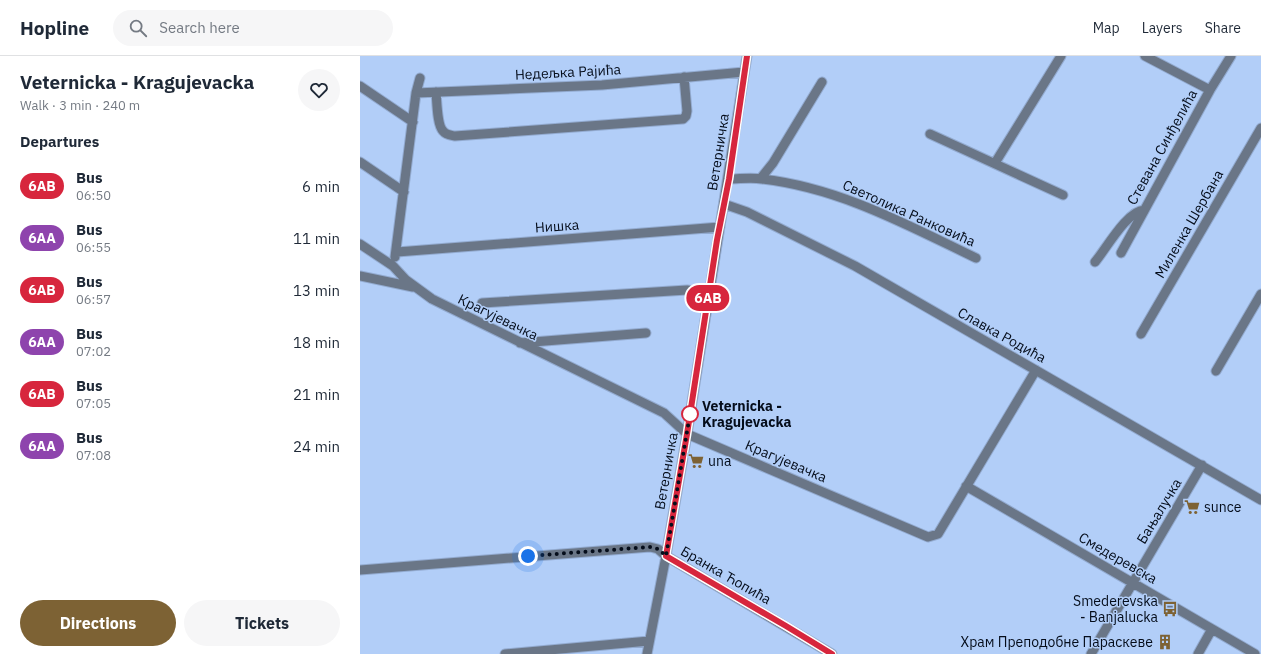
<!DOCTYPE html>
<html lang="en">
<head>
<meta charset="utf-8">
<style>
  :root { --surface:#fff; --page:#f6f6f7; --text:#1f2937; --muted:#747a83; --line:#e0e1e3; --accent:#7d6234 }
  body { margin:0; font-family:"IBM Plex Sans",sans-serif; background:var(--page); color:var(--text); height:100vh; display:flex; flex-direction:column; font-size:15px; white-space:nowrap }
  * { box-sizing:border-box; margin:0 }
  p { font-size:13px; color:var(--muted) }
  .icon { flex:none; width:22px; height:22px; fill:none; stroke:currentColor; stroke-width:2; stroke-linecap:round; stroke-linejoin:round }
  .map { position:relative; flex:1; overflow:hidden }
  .sheet { display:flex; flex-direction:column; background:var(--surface); width:360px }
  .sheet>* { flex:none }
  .badge { padding:0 8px; border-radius:13px; font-size:14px; line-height:26px }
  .you { position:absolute; width:20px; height:20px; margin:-10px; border:3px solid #fff; border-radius:50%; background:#1a73e8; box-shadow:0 0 0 6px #1a73e833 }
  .map>.badge { position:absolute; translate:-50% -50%; box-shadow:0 0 0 2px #fff }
  h2 { padding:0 20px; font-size:15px; line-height:36px }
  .round { display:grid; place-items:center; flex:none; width:42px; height:42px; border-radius:21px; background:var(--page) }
  .headline { display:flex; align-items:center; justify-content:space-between; height:68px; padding:0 20px }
  h1 { font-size:19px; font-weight:800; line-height:30px }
  .action { display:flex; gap:8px; margin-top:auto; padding:8px 20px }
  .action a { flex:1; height:46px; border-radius:24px; background:var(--accent); color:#fff; font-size:16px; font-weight:800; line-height:46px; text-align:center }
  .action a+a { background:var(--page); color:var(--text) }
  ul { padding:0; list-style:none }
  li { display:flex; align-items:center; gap:12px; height:52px; padding:0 20px }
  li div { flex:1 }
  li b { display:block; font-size:15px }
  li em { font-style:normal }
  li .badge { min-width:44px; font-weight:700; text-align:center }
  header { display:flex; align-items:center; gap:24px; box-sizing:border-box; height:56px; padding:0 20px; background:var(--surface); border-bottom:1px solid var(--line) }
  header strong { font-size:19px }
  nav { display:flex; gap:22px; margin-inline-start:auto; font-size:14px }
  .search { width:280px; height:36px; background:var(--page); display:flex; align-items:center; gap:10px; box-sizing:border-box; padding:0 14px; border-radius:22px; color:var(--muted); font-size:15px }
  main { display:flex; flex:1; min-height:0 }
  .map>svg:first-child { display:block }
</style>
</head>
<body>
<header>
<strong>Hopline</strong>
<div class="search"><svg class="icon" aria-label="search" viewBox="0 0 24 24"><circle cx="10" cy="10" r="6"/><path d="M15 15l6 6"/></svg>Search here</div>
<nav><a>Map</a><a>Layers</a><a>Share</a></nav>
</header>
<main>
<section class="sheet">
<div class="headline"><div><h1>Veternicka - Kragujevacka</h1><p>Walk · 3 min · 240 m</p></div><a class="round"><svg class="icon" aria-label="heart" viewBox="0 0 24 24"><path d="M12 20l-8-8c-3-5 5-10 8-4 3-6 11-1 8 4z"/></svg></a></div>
<h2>Departures</h2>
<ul>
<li><span class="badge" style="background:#d7263d;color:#fff">6AB</span><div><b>Bus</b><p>06:50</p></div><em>6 min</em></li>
<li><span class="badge" style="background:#8e44ad;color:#fff">6AA</span><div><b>Bus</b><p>06:55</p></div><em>11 min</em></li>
<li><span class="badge" style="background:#d7263d;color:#fff">6AB</span><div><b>Bus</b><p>06:57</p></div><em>13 min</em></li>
<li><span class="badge" style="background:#8e44ad;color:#fff">6AA</span><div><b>Bus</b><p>07:02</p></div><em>18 min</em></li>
<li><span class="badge" style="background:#d7263d;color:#fff">6AB</span><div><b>Bus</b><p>07:05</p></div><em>21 min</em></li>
<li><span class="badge" style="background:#8e44ad;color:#fff">6AA</span><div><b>Bus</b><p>07:08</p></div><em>24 min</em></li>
</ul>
<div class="action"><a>Directions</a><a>Tickets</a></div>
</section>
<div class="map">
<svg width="901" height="598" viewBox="0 0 901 598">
  <rect width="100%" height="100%" fill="#b2cef8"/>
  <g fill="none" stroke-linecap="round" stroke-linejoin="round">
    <defs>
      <path id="minor" d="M785,0L850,34
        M0,30L53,66
        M76,36C77,46 77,69 83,75C86,79 90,79 95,80L323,63L326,60L327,55L324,21
        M56,37L242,29L384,16
        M570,78L703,139
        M0,106L44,136
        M635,107L701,0
        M401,122L413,107L462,26
        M369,123C380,123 391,121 402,123C480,132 547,169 616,202
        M364,148L387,156L495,210L901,444
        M0,188L33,210L46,224L72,243L304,357L327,378L568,481L578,478L676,314
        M37,196L360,171
        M761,197L850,34L871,0
        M35,201L56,37L60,22
        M735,206C746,193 767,155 784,154
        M0,220L53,231
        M122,247L327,234L349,237
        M781,278L901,72
        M160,287L286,277
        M856,315L901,238
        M606,430L895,598
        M0,514L290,491L298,493L306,500L472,598
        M145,598L289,585
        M287,598L306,500L327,378L387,0
        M731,598L842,409
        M838,598L852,573"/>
    </defs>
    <!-- minor casing -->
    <use href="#minor" stroke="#93abd0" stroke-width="11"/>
    <!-- minor -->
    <use href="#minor" stroke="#6a7687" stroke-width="9"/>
  </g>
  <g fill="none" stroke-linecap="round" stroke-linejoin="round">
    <defs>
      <path id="line" d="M387,0L369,123L357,184L327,378L306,500L426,570L472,598"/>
    </defs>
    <!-- line casing -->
    <use href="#line" stroke="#fff" stroke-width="9"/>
    <!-- line -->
    <use href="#line" stroke="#d7263d" stroke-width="6"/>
    <!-- walk -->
    <path stroke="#050d1b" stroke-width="4" stroke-dasharray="0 7.2" d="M168,500L290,491L298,493L306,500L330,358"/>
  </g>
  <!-- icons -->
  <defs>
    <symbol id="supermarket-bare" viewBox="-9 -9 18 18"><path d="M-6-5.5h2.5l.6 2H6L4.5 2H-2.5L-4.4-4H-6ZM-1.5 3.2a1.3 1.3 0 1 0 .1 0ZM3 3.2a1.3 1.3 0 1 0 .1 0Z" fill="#7d6234" stroke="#b2cef8" stroke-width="2.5" paint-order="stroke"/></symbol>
    <symbol id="bus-bare" viewBox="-9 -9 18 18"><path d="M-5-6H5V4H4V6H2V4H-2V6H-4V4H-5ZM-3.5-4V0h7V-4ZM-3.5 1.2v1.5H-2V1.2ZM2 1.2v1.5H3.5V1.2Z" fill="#7d6234" stroke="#b2cef8" stroke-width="2.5" paint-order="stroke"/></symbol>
    <symbol id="building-bare" viewBox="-9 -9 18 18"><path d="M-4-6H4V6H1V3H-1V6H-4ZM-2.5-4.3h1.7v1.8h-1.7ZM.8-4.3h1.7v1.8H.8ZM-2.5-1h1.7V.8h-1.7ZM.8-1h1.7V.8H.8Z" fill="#7d6234" stroke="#b2cef8" stroke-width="2.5" paint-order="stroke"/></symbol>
  </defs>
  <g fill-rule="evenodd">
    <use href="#supermarket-bare" x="325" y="394" width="22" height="22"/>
    <use href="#supermarket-bare" x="821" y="440" width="22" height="22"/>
    <use href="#bus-bare" x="799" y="542" width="22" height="22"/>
    <use href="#building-bare" x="794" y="575" width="22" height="22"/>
  </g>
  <!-- markers -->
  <circle fill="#fff" stroke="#d7263d" stroke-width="2" cx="330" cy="358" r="8"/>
  <g text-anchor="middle" stroke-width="3" stroke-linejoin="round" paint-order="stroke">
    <!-- street labels -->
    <g font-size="14" fill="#050d1b" stroke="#b2cef8">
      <text transform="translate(208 16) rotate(-3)" y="5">Недељка Рајића</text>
      <text transform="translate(802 91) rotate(-61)" y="5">Стевана Синђелића</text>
      <text transform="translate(358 96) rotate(-81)" y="5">Ветерничка</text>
      <text transform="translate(549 157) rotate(24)" y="5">Светолика Ранковића</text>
      <text transform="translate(829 168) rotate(-60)" y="5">Миленка Шербана</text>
      <text transform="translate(197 170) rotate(-4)" y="5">Нишка</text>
      <text transform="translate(138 261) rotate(26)" y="5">Крагујевачка</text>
      <text transform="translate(642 279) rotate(29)" y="5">Славка Родића</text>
      <text transform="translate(426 405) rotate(23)" y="5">Крагујевачка</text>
      <text transform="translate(306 415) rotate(-80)" y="5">Ветерничка</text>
      <text transform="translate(799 455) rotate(-59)" y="5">Бањалучка</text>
      <text transform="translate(758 502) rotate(30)" y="5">Смедеревска</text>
      <text transform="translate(366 519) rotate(30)" y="5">Бранка Ћопића</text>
    </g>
    <!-- stop labels -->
    <g font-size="14" font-weight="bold" fill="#050d1b" stroke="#b2cef8" text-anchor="start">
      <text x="342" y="355">Veternicka -<tspan x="342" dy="16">Kragujevacka</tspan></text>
    </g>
    <!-- poi labels -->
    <g font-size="14" fill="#050d1b" stroke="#b2cef8" text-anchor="start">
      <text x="348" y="410">una</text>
      <text x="844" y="456">sunce</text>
      <text x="798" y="550" text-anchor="end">Smederevska<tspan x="798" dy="16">- Banjalucka</tspan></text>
      <text x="793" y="591" text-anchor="end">Храм Преподобне Параскеве</text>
    </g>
  </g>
</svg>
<div class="you" style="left:168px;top:500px"></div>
<b class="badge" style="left:348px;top:242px;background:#d7263d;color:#fff">6AB</b>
</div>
</main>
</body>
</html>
